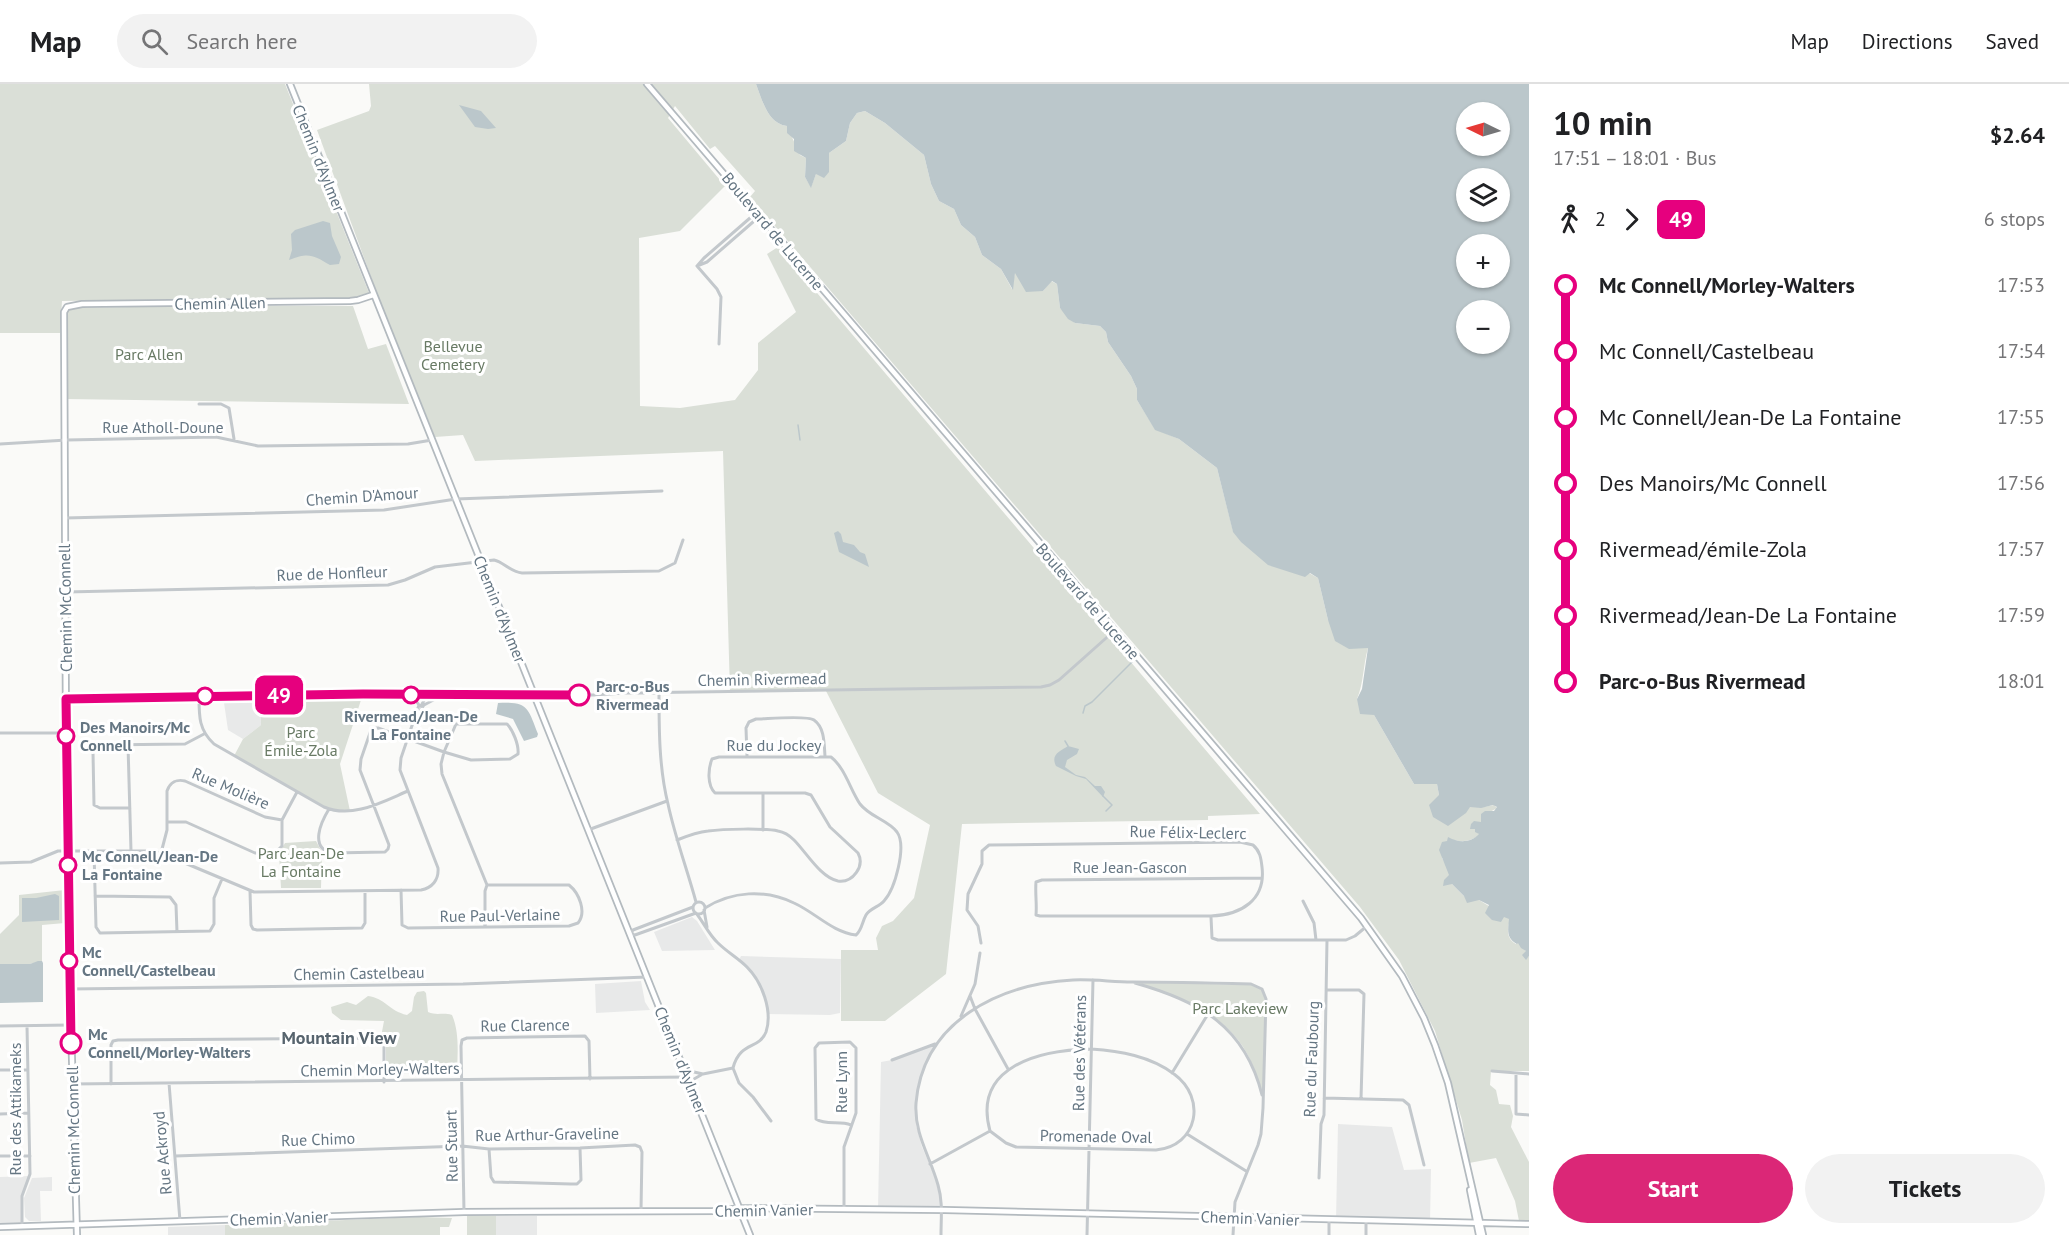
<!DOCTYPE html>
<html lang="en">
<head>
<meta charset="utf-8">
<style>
  :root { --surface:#fff; --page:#f2f2f2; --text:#202124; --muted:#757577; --line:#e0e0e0; --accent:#db2777 }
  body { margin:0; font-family:"PT Sans",sans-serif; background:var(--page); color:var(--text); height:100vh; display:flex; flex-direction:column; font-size:22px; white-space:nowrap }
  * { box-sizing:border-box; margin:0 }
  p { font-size:20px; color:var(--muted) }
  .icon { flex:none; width:33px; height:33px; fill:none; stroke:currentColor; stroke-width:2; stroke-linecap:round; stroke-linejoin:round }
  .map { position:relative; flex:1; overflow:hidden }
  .drawer { display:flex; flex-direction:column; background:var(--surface); width:540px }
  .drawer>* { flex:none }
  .badge { padding:0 12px; border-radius:9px; font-size:21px; line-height:39px }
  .needle { width:39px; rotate:275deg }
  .buttons { position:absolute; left:1456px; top:18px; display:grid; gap:12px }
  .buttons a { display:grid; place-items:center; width:54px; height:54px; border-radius:50%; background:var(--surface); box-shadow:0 2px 4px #0004; font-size:30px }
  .map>.badge { position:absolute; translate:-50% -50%; box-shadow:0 0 0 3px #fff }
  .legs { display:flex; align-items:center; gap:9px; height:66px; padding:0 24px; font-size:20px }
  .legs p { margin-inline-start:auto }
  .headline { display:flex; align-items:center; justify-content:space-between; height:102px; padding:0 24px }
  h1 { font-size:33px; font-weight:700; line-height:45px }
  .primary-button { display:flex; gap:12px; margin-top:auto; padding:12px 24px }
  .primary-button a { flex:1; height:69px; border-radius:36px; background:var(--accent); color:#fff; font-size:24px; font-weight:700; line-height:69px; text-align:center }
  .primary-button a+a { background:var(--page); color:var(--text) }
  ul { padding:0 24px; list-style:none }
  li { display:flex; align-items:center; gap:21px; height:66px; font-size:22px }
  li i { display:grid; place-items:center; width:9px; height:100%; margin:0 8px; background:currentColor }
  li i::after { content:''; width:15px; height:15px; margin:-8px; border:4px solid; border-radius:50%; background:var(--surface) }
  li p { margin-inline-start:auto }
  li:first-child i { background:linear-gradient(#0000 50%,currentColor 0) }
  li:last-child i { background:linear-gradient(currentColor 50%,#0000 0) }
  header { display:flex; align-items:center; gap:36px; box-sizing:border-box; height:84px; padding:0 30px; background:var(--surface); border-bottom:2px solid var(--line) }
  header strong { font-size:28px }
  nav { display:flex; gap:33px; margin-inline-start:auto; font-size:21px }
  .search { width:420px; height:54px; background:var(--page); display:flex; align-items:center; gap:15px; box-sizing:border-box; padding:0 21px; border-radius:33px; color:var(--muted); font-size:22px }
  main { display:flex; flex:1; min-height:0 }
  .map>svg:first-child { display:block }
</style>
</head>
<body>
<header>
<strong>Map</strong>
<div class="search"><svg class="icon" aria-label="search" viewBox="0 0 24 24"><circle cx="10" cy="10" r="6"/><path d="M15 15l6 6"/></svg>Search here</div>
<nav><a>Map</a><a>Directions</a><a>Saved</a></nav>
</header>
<main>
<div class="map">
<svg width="1529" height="1151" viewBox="0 0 1529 1151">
  <rect width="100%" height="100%" fill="#fafaf8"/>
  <!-- built -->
  <path fill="#e8e9e9" d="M260,611L261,641L243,655L228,646L223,612Z
    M692,833L697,837L715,866L662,867L654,848Z
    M741,872L841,875L840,929L830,931L767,930L766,919L757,897L739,876Z
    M641,897L645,918L650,926L596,929L595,900Z
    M935,959L929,971L918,1006L916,1041L922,1063L936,1095L942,1126L878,1125L881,978L892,976Z
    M1338,1040L1392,1043L1404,1086L1431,1085L1430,1138L1336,1136Z
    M30,1092L23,1108L22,1142L0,1143V1093Z
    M52,1093V1107H40L41,1137H29L25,1133L24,1114L32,1094Z
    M496,1132H537V1151H496Z
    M225,1141V1151H168V1143Z"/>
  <!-- green -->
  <path fill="#dadfd7" d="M0,0H285L369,209L364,214L62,217L60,249H0Z
    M369,0H756C762,16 768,40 787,42L800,71L806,74L805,93L811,103L816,90L829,69L846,57L850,39L857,29L865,27L885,39L924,71L931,100L939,117L954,125L961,141L975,153L982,171L1001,185L1012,205L1015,188L1043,207L1051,197L1057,200L1060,224L1075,239L1100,242L1106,248L1108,258L1131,292L1137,305V316L1155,345L1179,355L1217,384L1233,447L1318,494L1328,536L1368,564C1363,581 1364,598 1357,615L1374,631L1414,700H1437L1439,711C1458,718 1473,726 1494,721L1497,724L1490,728L1475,745L1480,751C1472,757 1460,759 1451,755L1447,757L1442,774L1448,785L1452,800L1464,812L1479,816L1510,835C1507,846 1506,854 1516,860L1518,858L1526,867V875L1529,872V987H1491L1490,1001L1496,1006L1499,1020L1510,1021L1513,1032L1511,1043L1529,1078V1137H1519L1515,1117L1496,1074L1469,1079L1462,1036L1435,947L1399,876L1360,823L750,113L755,107L715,62L710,65L675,22L668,34L725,102L680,147L639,154L640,322L680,324L735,316L758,286V259L796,228L767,170L778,163L1260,730L1208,732V736L962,740L946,890L885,937H841V866H878L876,854L882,842L893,837L914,814L930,741L878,709L826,607L730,608L723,367L475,377L463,351L435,353L381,220L317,46L369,27L371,22Z
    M187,222H353L368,265L386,260L409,320L66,315L65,232L68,226L74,224Z
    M363,610L340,680L350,727L329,725L234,672L243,655L261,641L260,611Z
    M316,757L322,768L321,804H281L279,769L285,759Z
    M65,806V839L42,841V877L30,880H0V850L19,831V811Z
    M1130,898L1256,901L1265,910L1263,1015C1257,994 1252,973 1238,956C1213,923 1167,910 1130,898Z
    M424,907L426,909L428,928C437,932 443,928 452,931C459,947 458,967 457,985L454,988L386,990V962L381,953L384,937L341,936L332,929L331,923L347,918L356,921L368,912C385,914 389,927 407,931L412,927L414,913L417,908Z
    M467,1131L496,1132V1151H467Z
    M419,1133L452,1134L449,1143H440V1151H225V1141Z"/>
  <!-- water -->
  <path fill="#bbc7cb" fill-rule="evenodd" d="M756,0H1529V872L1526,876L1522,871L1526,867L1521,864L1518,859L1517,860C1506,854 1508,846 1509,835L1504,833L1501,838L1492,836L1485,829L1489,821L1479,816L1467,819L1464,812L1452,800L1443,802L1444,796L1449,791L1439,766L1442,758L1447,757L1448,753C1458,759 1471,759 1479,750L1475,748V745H1470L1471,740L1474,737L1481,738V730L1485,727H1494L1497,723L1493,721L1481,724L1470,723L1466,729L1448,742L1433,733L1429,721L1439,711L1437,700H1414L1374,631L1360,630L1357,615L1362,605L1368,564L1349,565L1335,557L1328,536L1318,494L1310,489L1305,493L1268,481L1241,458L1233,448L1217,384L1179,355L1155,346L1137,316V305L1131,292L1108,258L1106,248L1100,242L1075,239L1068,235L1060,224L1057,200L1052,197L1043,207L1026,208L1015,189L1013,206L1001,185L982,171L975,153L961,141L954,125L939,117L931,100L924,71L885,39L865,27L857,29L850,39L846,57L829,69V88L824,94L816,90L811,104L805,93L806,74L794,67V55L787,49V42C768,40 762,16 756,0ZM1467,28H1500V62H1467ZM1467,94H1500V128H1467ZM1467,160H1500V194H1467ZM1467,226H1500V260H1467Z
    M459,21L481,27L496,44L488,45L475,43Z
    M323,137L330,139L332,152L341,173L339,180L330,181C313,171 309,168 289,176L292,166L291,150L295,146Z
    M838,447L841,450L843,458L854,461L860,468L865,470L869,483L839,468L834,449Z
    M498,619C528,617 528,624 538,650L537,653L524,657L513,635L496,630Z
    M1068,662L1079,665L1077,670L1067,676L1065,683L1076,691L1085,693L1095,702H1101L1105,708L1103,713L1086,695L1076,692L1056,682C1050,670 1061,667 1068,662Z
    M55,810L59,812V836L22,838V814H36Z
    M38,877H42L43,879V918L0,919V880H30Z"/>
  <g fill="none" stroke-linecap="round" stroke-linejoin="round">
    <!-- stream -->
    <path stroke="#bbc7cb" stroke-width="1.5" d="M798,341L800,356
      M1083,629L1085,622L1092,618L1132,578
      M1065,657L1068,662
      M1103,712L1112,721L1106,727"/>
    <defs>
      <path id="secondary" d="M290,0L750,1151
        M647,0L1361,834L1402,892L1424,934L1435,961L1448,999L1483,1151
        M1470,1106L1479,1151
        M0,1143L464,1128L720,1127L739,1124L945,1126L1529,1140
        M77,1151L71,941L66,649L64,228L67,223L82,220L350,217L358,216L373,211"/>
    </defs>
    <!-- secondary casing -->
    <use href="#secondary" stroke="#b3babf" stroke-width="8"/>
    <!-- street -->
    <path stroke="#c3c8cc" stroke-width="3" d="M756,133L750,134L704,174L697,182L707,178L753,138L759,130
      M697,182L717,205L721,213L719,260
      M199,320H221L229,324L234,355
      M0,360L67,356L216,353L258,362L408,360L432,356
      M65,434L384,426L456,415L662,407
      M66,508L388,501L405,496L435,483L494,476C504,478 510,488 522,489L659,487L675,479L683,456
      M659,608C659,645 659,684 668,720C675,753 687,785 696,818
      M199,613C199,633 199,646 214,660L324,723C352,735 382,718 408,707
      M66,615L363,610L593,611L625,609L1041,603L1050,601L1059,596L1114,547
      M421,622L427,611
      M417,631L424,621L439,613
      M456,640H507C513,646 519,661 518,670L510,675L471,676L444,668Z
      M0,649H66
      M128,661L131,767
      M747,672L746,644L749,638L756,635C766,635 807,631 814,636C825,644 824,660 825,672
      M763,710V746
      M130,724H100L94,721L93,668L95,663L99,661L185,660L204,650
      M329,725C321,738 309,764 332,769L385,768L388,765L389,761L360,686L361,675L371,646L374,644H378L444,668L441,680L442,690L487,801L485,807V843
      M167,738H186L255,769L274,770L282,762V736L297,708
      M588,746L667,717
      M677,756C687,752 698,748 708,747C723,745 764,744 778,747C784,748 790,752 794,756C806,768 821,794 838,797C853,799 865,782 858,769L830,743L811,711L805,709H715C707,701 708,685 712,675L719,673H831C845,684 850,705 860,720C870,733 888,736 897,748C907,762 895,805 884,817C879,823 870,824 866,831C862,838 862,846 856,851C832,848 816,829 794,819C765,805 732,807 705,824
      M94,767L96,843L100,849L210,847L214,840V814L222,795
      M161,769L167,746V707C170,698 177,695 185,697L265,733L282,736
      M0,779L31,778L58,767H152L161,769L254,808L421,806C432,804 439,796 438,784L400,686L401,674L419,621L414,614L407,613
      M401,806L402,841L408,844L569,842L578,839C587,828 579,809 569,801H488
      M250,807L251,841L253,845L257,846L362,844L365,839V807
      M95,812L170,813L176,821L177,848
      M1303,817L1314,839L1316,856
      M693 824a6 6 0 1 1 12 0a6 6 0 1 1-12 0Z
      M704,826L707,843
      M696,829C704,839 709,851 718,859C727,868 738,874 747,883C762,898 773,927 766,948C759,966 740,957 733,984L739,999L753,1013L771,1037
      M1211,833L1212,854L1218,856H1346L1355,852L1367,842
      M630,850L635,851L696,829
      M630,850L633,846L693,823
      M981,859L978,842L967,826L968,810L982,780V767L989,761L1240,758L1253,761C1260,767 1261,774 1262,783C1266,816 1241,831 1211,832H1040L1036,831C1037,820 1035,809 1036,798L1042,796L1262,794
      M1135,899C1199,917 1245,942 1262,1011
      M70,905L463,900L647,893
      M1326,906H1359L1364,910L1361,1015
      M970,912L975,925L1008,985
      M961,932L975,900L980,869
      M0,942L70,941
      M1091,965C1120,967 1150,972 1174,990C1207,1014 1198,1062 1156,1066L1016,1063L1006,1059L990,1047C972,982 1040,966 1091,965Z
      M892,976L935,960
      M0,986H28
      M685,986L703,990L733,984
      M1492,987L1529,990
      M1172,989L1208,930
      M1516,989V1030L1529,1031
      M169,999L180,1137
      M72,1000L686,993
      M111,1000V961L113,957L118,956L375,954L382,957L384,962V998
      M691,1000L694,995L701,991
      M1324,1014L1403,1016L1409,1021L1424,1081
      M0,1030L28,1029
      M1187,1050L1246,1087
      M489,1065L491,1093L494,1098L571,1100H577L581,1096L580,1064
      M0,1072H30
      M175,1072L462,1062L489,1065L580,1064L635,1061L640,1063L642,1068L641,1126
      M930,1080L990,1047
      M1319,1094L1321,1040L1324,1031L1327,856
      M844,1125V1063L856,1029V964L850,958L819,959L815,964L816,1035C826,1042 840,1036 851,1041
      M464,1128L461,962L462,956L467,954L585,952L589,957L590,995
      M22,1142V1112L30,1090L27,942
      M941,1151C941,1134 943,1118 938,1101C930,1072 914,1050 916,1019C923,937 999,900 1073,896C1093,895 1113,898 1132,898C1172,898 1212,899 1251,900L1262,905L1266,915L1263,1024L1261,1050L1258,1061L1235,1118L1233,1151
      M1087,1151L1093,896
      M1329,1151V1136
      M1366,1151V1137"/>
    <!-- secondary -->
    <use href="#secondary" stroke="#fff" stroke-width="4.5"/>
  </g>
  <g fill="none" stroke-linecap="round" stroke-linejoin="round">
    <defs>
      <path id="line-1" d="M71,959L66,615L363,610L579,611"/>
    </defs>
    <!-- line-1 casing -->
    <use href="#line-1" stroke="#fff" stroke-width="14"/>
    <!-- line-1 -->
    <use href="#line-1" stroke="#e6007e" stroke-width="9"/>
  </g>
  <!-- markers -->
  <g fill="#fff" stroke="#e6007e" stroke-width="3">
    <circle cx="411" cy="611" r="8"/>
    <circle cx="579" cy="611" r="10"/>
    <circle cx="205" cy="612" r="8"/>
    <circle cx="66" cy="652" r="8"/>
    <circle cx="68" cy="781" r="8"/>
    <circle cx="69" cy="877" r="8"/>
    <circle cx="71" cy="959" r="10"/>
  </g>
  <g text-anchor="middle" stroke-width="6" stroke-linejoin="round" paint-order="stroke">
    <!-- street labels -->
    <g font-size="16" fill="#657683" stroke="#fff">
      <text transform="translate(319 74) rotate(68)" y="6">Chemin d'Aylmer</text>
      <text transform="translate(773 147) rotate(50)" y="6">Boulevard de Lucerne</text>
      <text transform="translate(220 219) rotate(-1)" y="6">Chemin Allen</text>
      <text x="163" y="349">Rue Atholl-Doune</text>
      <text transform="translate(362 412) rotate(-4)" y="6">Chemin D'Amour</text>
      <text transform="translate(332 489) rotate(-2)" y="6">Rue de Honfleur</text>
      <text transform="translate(1088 517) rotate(49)" y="6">Boulevard de Lucerne</text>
      <text transform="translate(65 524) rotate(-91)" y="6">Chemin McConnell</text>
      <text transform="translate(500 525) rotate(68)" y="6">Chemin d'Aylmer</text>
      <text transform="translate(762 595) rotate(-1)" y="6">Chemin Rivermead</text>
      <text x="774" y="667">Rue du Jockey</text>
      <text transform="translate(231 704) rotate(23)" y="6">Rue Molière</text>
      <text transform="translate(1188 748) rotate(1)" y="6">Rue Félix-Leclerc</text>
      <text x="1130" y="789">Rue Jean-Gascon</text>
      <text transform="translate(500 831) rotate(-1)" y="6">Rue Paul-Verlaine</text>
      <text transform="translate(359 889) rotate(-1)" y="6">Chemin Castelbeau</text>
      <text transform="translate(525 941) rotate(-1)" y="6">Rue Clarence</text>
      <text transform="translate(1079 969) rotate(-89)" y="6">Rue des Vétérans</text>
      <text transform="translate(1311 975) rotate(-88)" y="6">Rue du Faubourg</text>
      <text transform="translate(681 976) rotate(68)" y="6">Chemin d'Aylmer</text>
      <text transform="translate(380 985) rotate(-1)" y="6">Chemin Morley-Walters</text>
      <text transform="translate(841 998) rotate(-90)" y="6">Rue Lynn</text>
      <text transform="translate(15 1025) rotate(-90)" y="6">Rue des Attikameks</text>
      <text transform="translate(73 1046) rotate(-91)" y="6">Chemin McConnell</text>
      <text transform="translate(547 1050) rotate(-1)" y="6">Rue Arthur-Graveline</text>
      <text transform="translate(1096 1052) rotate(1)" y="6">Promenade Oval</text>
      <text transform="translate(318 1055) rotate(-2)" y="6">Rue Chimo</text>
      <text transform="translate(451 1062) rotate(-91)" y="6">Rue Stuart</text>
      <text transform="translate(162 1069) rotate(-95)" y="6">Rue Ackroyd</text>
      <text transform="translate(764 1126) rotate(-1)" y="6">Chemin Vanier</text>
      <text transform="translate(279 1134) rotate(-2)" y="6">Chemin Vanier</text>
      <text transform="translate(1250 1134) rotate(2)" y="6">Chemin Vanier</text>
    </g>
    <!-- park labels -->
    <g font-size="16" fill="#687a64" stroke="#fff">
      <text x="453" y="268">Bellevue<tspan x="453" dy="18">Cemetery</tspan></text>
      <text x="149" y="276">Parc Allen</text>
      <text x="301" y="654">Parc<tspan x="301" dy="18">Émile-Zola</tspan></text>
      <text x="301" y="775">Parc Jean-De<tspan x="301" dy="18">La Fontaine</tspan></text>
      <text x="1240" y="930">Parc Lakeview</text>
    </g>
    <!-- stop labels -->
    <g font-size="16" font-weight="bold" fill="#657683" stroke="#fff" text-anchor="start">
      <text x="596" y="608">Parc-o-Bus<tspan x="596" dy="18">Rivermead</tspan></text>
      <text x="411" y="638" text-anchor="middle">Rivermead/Jean-De<tspan x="411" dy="18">La Fontaine</tspan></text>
      <text x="80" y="649">Des Manoirs/Mc<tspan x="80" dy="18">Connell</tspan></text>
      <text x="82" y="778">Mc Connell/Jean-De<tspan x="82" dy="18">La Fontaine</tspan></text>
      <text x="82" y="874">Mc<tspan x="82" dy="18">Connell/Castelbeau</tspan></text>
      <text x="88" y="956">Mc<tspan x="88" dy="18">Connell/Morley-Walters</tspan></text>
    </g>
    <!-- neighbourhood labels -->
    <g font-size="18" font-weight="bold" fill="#57646e" stroke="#fff">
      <text x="339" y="960">Mountain View</text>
    </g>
  </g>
</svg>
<div class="buttons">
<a><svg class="needle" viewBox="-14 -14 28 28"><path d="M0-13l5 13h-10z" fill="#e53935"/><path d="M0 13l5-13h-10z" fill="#757577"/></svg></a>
<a><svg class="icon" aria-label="layers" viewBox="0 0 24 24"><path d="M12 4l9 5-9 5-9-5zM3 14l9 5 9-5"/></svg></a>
<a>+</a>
<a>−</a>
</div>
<b class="badge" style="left:279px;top:611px;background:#e6007e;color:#fff">49</b>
</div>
<section class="drawer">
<div class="headline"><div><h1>10 min</h1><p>17:51 – 18:01 · Bus</p></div><b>$2.64</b></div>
<div class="legs"><svg class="icon" aria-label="walk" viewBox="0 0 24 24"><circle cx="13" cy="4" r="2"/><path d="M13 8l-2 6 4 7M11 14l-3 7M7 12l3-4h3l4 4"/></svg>2<svg class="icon" aria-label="forward" viewBox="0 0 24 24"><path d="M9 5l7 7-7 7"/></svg><b class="badge" style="background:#e6007e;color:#fff">49</b><p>6 stops</p></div>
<ul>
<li><i style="color:#e6007e"></i><b>Mc Connell/Morley-Walters</b><p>17:53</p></li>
<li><i style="color:#e6007e"></i><span>Mc Connell/Castelbeau</span><p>17:54</p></li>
<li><i style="color:#e6007e"></i><span>Mc Connell/Jean-De La Fontaine</span><p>17:55</p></li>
<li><i style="color:#e6007e"></i><span>Des Manoirs/Mc Connell</span><p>17:56</p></li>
<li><i style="color:#e6007e"></i><span>Rivermead/émile-Zola</span><p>17:57</p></li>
<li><i style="color:#e6007e"></i><span>Rivermead/Jean-De La Fontaine</span><p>17:59</p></li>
<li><i style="color:#e6007e"></i><b>Parc-o-Bus Rivermead</b><p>18:01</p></li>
</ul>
<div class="primary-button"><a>Start</a><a>Tickets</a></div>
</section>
</main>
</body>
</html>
